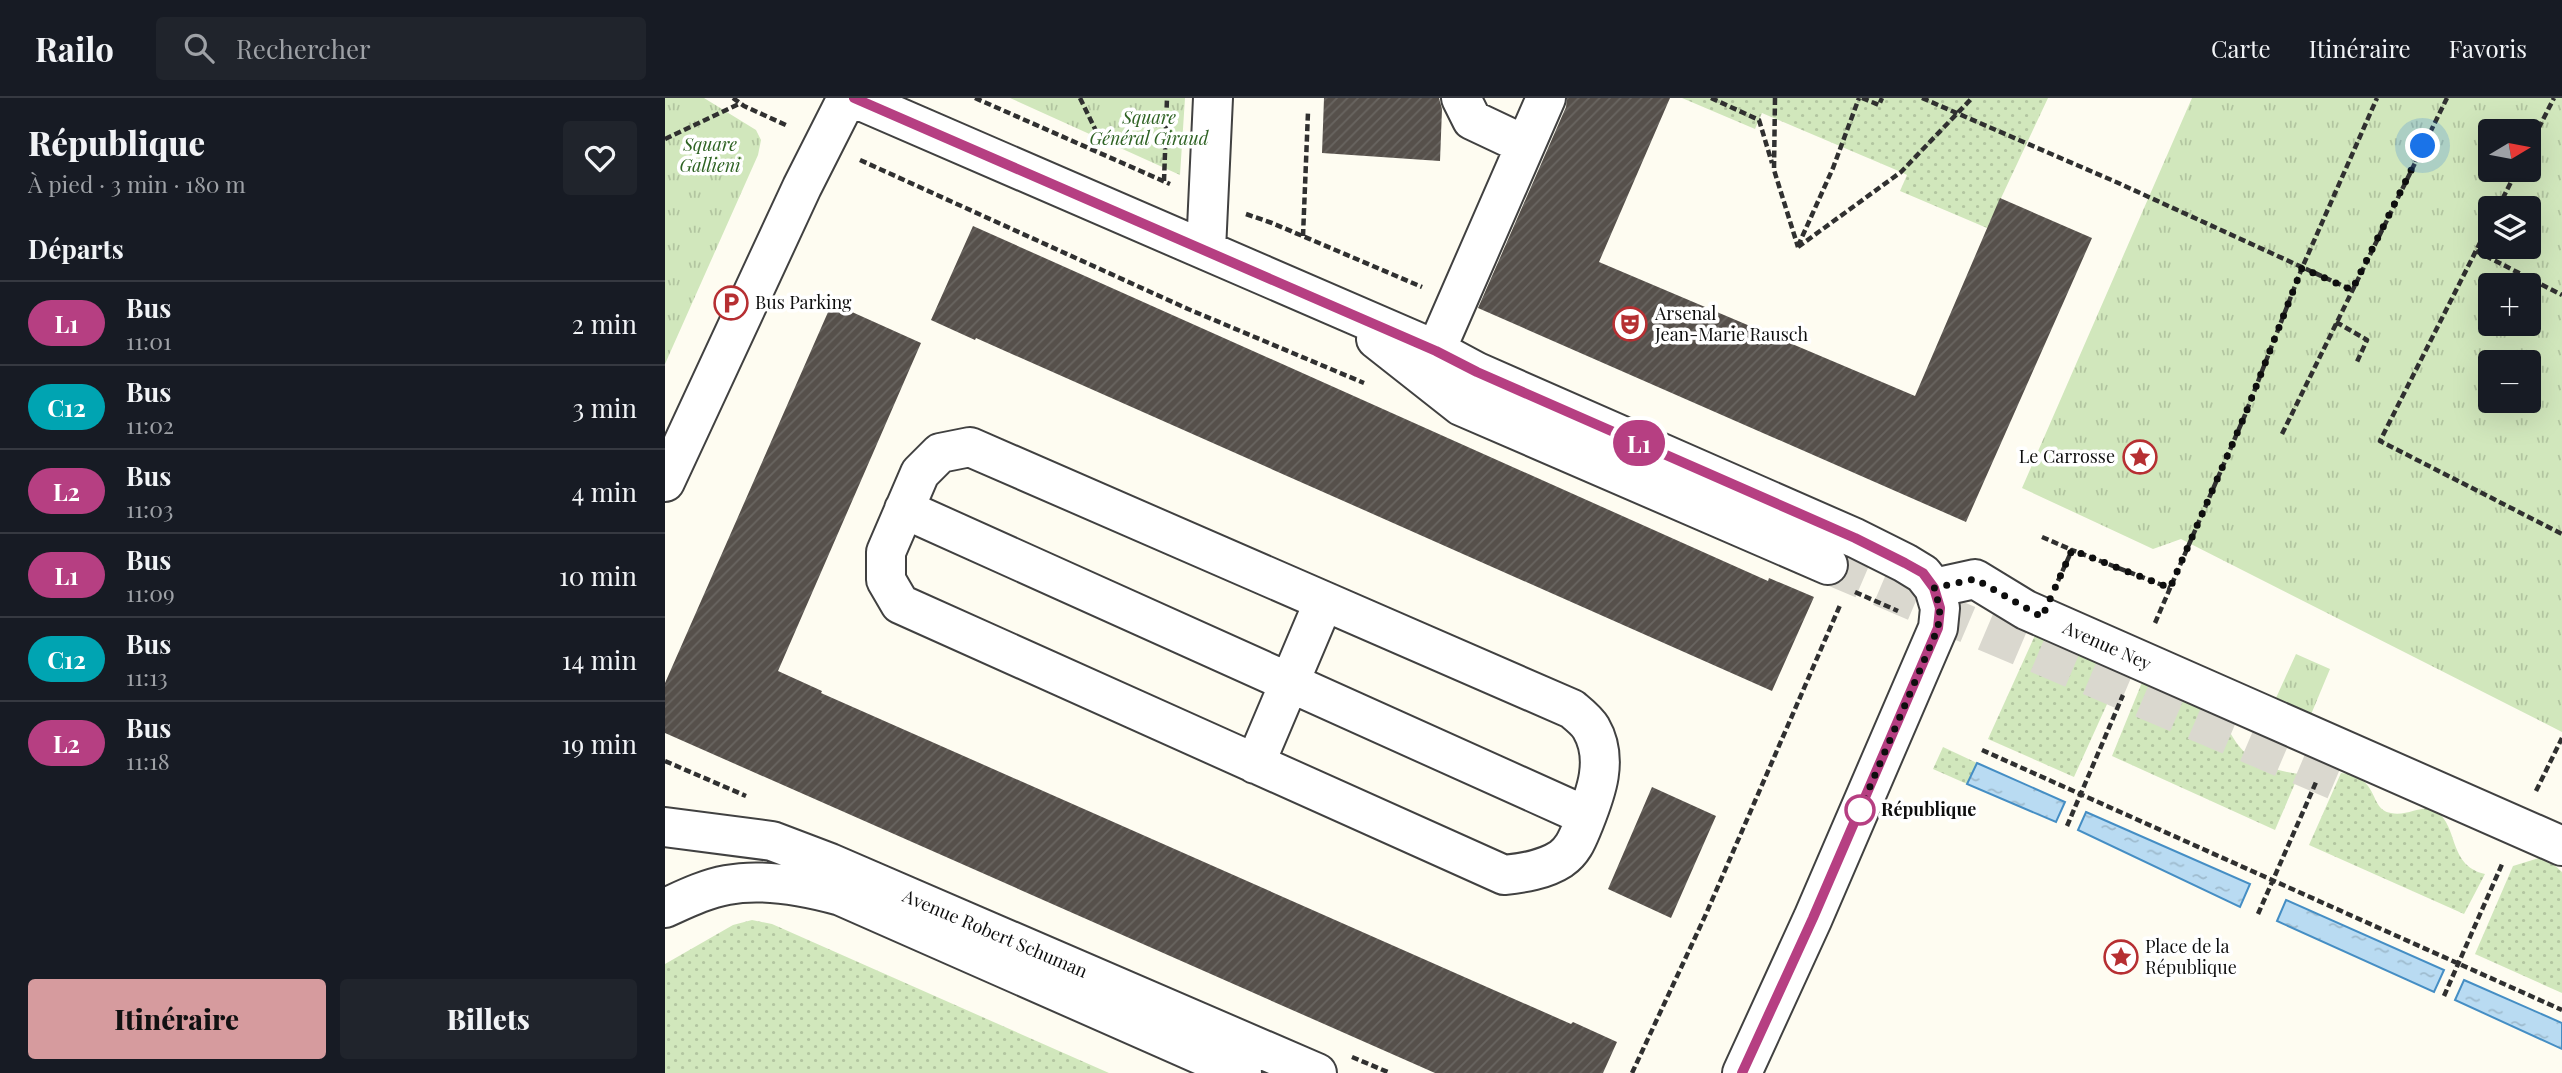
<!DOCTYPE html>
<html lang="fr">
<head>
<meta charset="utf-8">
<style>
  :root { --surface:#171b24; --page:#20242c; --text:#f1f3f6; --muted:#9ea1a6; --line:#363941; --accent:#d69b9e }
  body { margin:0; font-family:"Playfair Display",serif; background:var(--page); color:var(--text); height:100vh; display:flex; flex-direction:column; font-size:26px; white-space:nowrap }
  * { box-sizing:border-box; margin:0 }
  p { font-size:23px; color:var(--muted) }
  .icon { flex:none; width:38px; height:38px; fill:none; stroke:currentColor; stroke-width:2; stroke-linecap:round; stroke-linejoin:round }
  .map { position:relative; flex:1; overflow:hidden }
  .details { display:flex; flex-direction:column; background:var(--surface); width:665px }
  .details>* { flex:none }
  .badge { padding:0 14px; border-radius:23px; font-size:24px; line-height:46px }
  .needle { width:46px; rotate:80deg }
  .tools { position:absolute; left:1813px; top:21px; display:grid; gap:14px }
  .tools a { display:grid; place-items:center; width:63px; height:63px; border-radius:7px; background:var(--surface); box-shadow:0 7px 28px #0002; font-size:35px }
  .you { position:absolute; width:35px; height:35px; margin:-18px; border:5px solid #fff; border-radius:50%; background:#1a73e8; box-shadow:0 0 0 10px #1a73e833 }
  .map>.badge { position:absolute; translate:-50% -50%; box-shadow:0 0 0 4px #fff }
  h2 { padding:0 28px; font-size:26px; line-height:63px }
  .round { display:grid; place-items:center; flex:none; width:74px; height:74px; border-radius:7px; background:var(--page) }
  .headline { display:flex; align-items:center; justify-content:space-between; height:119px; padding:0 28px }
  h1 { font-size:33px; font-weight:800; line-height:52px }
  .primary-button { display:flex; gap:14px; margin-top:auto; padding:14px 28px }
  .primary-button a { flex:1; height:80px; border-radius:7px; background:var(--accent); color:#111; font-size:28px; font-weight:800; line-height:80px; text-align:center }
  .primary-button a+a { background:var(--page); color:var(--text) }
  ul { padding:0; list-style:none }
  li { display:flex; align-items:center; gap:21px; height:84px; padding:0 28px; border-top:2px solid var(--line) }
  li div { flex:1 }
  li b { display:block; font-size:26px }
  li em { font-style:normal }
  li .badge { min-width:77px; font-weight:700; text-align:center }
  header { display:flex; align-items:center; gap:42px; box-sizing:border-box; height:98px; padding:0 35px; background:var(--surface); border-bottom:2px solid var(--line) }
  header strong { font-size:33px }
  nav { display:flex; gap:38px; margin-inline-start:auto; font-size:24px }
  .search { width:490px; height:63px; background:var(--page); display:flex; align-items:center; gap:18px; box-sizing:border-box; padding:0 24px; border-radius:7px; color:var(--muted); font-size:26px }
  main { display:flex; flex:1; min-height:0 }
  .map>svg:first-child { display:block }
</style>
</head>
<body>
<header>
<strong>Railo</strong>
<div class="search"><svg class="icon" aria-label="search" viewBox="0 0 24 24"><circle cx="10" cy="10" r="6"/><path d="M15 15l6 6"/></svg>Rechercher</div>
<nav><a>Carte</a><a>Itinéraire</a><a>Favoris</a></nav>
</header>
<main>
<section class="details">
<div class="headline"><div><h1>République</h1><p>À pied · 3 min · 180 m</p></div><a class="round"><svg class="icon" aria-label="heart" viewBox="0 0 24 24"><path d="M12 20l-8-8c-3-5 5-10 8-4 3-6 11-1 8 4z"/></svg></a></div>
<h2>Départs</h2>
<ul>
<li><span class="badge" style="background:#b63f82;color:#fff">L1</span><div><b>Bus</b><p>11:01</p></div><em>2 min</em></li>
<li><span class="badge" style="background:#00a4b2;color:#fff">C12</span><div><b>Bus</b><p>11:02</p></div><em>3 min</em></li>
<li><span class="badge" style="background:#b63f82;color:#fff">L2</span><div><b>Bus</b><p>11:03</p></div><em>4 min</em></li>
<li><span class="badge" style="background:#b63f82;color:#fff">L1</span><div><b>Bus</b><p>11:09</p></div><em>10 min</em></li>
<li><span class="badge" style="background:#00a4b2;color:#fff">C12</span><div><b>Bus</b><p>11:13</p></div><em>14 min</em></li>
<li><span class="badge" style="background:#b63f82;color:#fff">L2</span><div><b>Bus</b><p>11:18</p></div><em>19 min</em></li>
</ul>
<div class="primary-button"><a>Itinéraire</a><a>Billets</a></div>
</section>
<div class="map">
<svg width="1897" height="975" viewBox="0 0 1897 975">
  <defs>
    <pattern id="grass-dots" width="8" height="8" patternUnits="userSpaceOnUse" patternTransform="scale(1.75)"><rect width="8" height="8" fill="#d1e7bc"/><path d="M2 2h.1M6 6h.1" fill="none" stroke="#b2c5a0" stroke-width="1.8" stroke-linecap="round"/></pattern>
    <pattern id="park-tufts" width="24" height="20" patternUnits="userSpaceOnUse" patternTransform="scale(1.75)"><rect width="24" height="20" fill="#d1e7bc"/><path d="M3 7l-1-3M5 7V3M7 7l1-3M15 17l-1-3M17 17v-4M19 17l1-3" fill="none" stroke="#b2c5a0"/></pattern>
    <pattern id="water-ripples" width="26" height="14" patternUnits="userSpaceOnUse" patternTransform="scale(1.75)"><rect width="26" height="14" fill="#b9dbf2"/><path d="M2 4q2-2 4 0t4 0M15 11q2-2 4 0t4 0" fill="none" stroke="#9ebbce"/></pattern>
    <pattern id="building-hatch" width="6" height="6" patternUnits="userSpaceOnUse" patternTransform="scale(1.75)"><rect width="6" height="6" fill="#56504b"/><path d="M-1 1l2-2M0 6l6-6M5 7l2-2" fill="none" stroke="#696561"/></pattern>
  </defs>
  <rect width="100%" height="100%" fill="#fefcf1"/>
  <!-- grass -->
  <path fill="url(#grass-dots)" d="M1017,0H1383L1322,130L1235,93L1242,77L1236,74L1097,15L1090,31Z
    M1371,535L1457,573L1409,679L1323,641Z
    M1478,582L1557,616C1572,657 1592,670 1634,676L1610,732L1447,658Z
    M1278,649L1312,665L1302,686L1268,671Z
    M1676,675C1716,679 1703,711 1726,715C1739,718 1752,710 1765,710C1796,722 1780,767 1820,776L1799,816L1644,747Z
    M1874,760L1886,764L1897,774V895L1810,856L1848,768Z
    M87,822L107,826L444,975H0V866L68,827Z"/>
  <!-- park -->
  <path fill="url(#park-tufts)" fill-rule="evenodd" d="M0,0H39L91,32L96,42L93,57L0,266Z
    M345,0H520L515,77Z
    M1527,0H1897V634L1516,441L1488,451L1357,390ZM1864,33V72H1825V33ZM1864,110V149H1825V110ZM1825,187H1864V226H1825ZM1825,264H1864V303H1825Z
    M1631,556L1665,571L1642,626L1606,611Z"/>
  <!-- water -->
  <path fill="url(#water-ripples)" stroke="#458ec4" stroke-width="2" d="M1312,665L1400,704L1391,724L1302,686Z
    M1421,714L1585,786L1575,809L1413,732Z
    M1621,802L1779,872L1769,894L1612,823Z
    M1799,882L1897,925V951L1790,902Z"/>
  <!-- building -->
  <path fill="url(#building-hatch)" d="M659,0H774L777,11L775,63L657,55Z
    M902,0H1005L934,164L1250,298L1335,100L1427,140L1301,424L813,210L901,9Z
    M308,128L1103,483L1104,480L1149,499L1107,593L311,240L310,242L266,222Z
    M167,205L256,245L113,573L157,593L156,595L906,926L908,924L952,944L938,975H770L0,635V585Z
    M987,689L1051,718L1006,820L943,791Z"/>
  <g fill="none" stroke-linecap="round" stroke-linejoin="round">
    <!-- minor-tunnel -->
    <path stroke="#dad8cf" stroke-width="38" stroke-dasharray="38 19" stroke-linecap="butt" d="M1163,467L1673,684L1695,638"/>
    <defs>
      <path id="minor" d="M189,0L771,252L812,274L1190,440L1240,465L1258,476L1269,490L1275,510L1273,530L1148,820L1077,975
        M796,0L807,22L860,47
        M541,152L548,0
        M711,241L796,308L1163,467
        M771,252L881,0
        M305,349L907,611C913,616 922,623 926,630C944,661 931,695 919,725C913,739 909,752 896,761C879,772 858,775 839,777L235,506L221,482V454L255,375L275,355Z
        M0,384L137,89L182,0
        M239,411L921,718
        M1269,490L1310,481L1361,512L1897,748
        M590,666L659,503
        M0,729L107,743L165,765L652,975
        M0,810C20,801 40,791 62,787C98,780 140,788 176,798L577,975"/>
    </defs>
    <!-- minor casing -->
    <use href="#minor" stroke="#414141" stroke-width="42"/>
    <!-- path -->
    <path stroke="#303030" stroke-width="4.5" stroke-dasharray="7 3.5" stroke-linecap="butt" d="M68,0L79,8L123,28
      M310,0L505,86
      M415,0L432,35L428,50
      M1046,0L1094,22L1107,65
      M1110,0L1109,72L1133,149
      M1197,0L1214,7L1217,0
      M1257,0L1451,84L1687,192
      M0,41L76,5
      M1864,49L1889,0
      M195,62L523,211L699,285
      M499,83L502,0
      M1833,110L1852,72
      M581,116L607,125L757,189
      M1825,125L1715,343L1897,436
      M638,138L643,14
      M1133,148L1168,70L1194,0
      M1133,149L1236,74L1307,0
      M1811,153L1897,197
      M1671,224L1702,242L1691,266
      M1617,336L1782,0
      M1377,439L1407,452
      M1393,483L1407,452L1505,490
      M1190,494L1233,513
      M1490,525L1580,317L1637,170L1712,0
      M1317,652L1897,912
      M0,663L81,698
      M1871,693L1897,640
      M1402,728L1458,597
      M1593,816L1652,682
      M1779,898L1838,764
      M687,959L725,975
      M967,975L1041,816L1176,505"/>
    <!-- minor -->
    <use href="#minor" stroke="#fff" stroke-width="38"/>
  </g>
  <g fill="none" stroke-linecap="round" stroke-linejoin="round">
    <defs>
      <path id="line" d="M189,0L771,253L812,274L1190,440L1240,465L1258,475L1269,490L1275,510L1273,530L1148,820L1077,975"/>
    </defs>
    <!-- line casing -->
    <use href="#line" stroke="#fff" stroke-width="16"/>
    <!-- line -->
    <use href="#line" stroke="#b63f82" stroke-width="10"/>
    <!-- walk -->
    <path stroke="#0e0e0e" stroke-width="7" stroke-dasharray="0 12.6" d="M1195,712L1273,530L1275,510L1269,490L1310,481L1377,519L1407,452L1505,490L1580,317L1637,170L1687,192L1758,48"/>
  </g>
  <!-- icons -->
  <defs>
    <symbol id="parking-ring" viewBox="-11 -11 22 22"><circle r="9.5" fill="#fff" stroke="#b62f32" stroke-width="1.5"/><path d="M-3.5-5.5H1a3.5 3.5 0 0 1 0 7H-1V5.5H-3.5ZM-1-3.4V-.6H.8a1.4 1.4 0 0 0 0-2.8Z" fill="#b62f32"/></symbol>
    <symbol id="theatre-ring" viewBox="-11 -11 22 22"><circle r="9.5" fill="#fff" stroke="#b62f32" stroke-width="1.5"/><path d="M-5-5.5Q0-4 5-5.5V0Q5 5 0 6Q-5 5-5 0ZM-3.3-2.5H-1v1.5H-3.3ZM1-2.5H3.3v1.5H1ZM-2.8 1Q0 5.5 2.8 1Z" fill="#b62f32"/></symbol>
    <symbol id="sight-ring" viewBox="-11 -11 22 22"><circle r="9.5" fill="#fff" stroke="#b62f32" stroke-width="1.5"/><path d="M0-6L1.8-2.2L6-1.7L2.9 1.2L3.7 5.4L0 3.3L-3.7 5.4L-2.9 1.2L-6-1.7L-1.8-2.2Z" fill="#b62f32"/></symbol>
  </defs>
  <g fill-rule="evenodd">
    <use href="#parking-ring" x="47" y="186" width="38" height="38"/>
    <use href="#theatre-ring" x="946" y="207" width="38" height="38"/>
    <use href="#sight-ring" x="1456" y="340" width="38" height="38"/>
    <use href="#sight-ring" x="1437" y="840" width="38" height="38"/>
  </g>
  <!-- markers -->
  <circle fill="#fff" stroke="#b63f82" stroke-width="3.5" cx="1195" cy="712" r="14"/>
  <g text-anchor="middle" stroke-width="7" stroke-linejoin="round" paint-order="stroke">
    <!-- park labels -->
    <g font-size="18" font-style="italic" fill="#2e6223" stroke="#fff">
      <text x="484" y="26">Square<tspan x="484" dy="21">Général Giraud</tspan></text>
      <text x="45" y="53">Square<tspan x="45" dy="21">Gallieni</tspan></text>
    </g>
    <!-- poi labels -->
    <g font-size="18" fill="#0e0e0e" stroke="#fff" text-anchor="start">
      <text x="90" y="211">Bus Parking</text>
      <text x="990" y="222">Arsenal<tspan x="990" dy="21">Jean-Marie Rausch</tspan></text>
      <text x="1450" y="365" text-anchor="end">Le Carrosse</text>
      <text x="1480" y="855">Place de la<tspan x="1480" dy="21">République</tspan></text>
    </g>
    <!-- street labels -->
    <g font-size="18" fill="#0e0e0e" stroke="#fff">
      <text transform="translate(1442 548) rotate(24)" y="6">Avenue Ney</text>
      <text transform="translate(330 836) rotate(23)" y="6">Avenue Robert Schuman</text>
    </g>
    <!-- stop labels -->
    <g font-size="18" font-weight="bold" fill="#0e0e0e" stroke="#fff" text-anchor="start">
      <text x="1216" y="718">République</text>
    </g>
  </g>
</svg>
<div class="tools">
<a><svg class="needle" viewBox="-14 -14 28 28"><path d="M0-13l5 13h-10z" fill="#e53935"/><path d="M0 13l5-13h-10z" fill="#9ea1a6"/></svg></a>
<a><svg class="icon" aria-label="layers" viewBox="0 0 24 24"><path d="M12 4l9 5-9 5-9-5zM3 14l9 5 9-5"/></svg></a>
<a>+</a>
<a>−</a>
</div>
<div class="you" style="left:1758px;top:48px"></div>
<b class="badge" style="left:974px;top:345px;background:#b63f82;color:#fff">L1</b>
</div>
</main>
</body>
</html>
